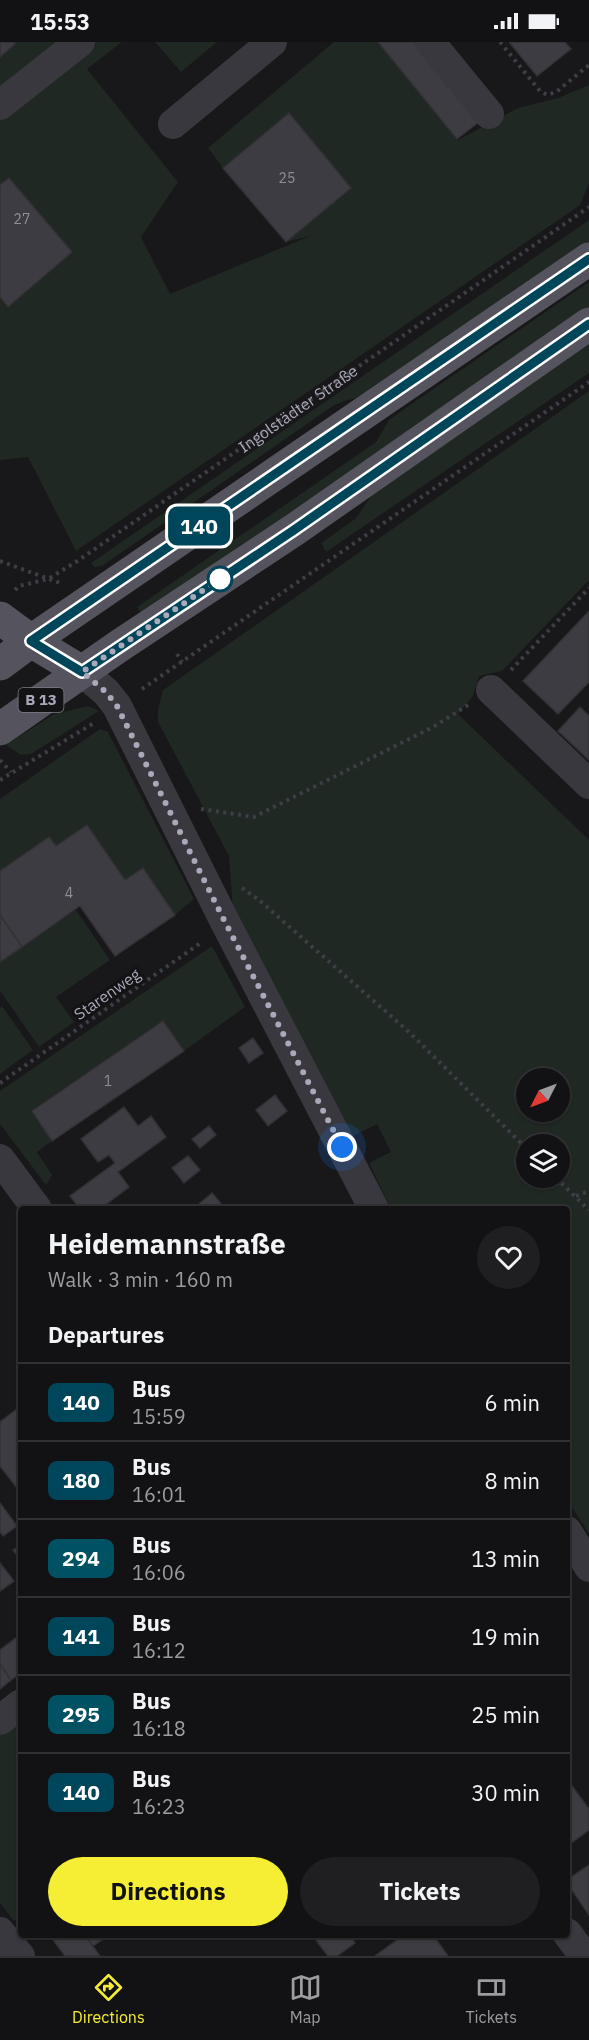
<!DOCTYPE html>
<html lang="en">
<head>
<meta charset="utf-8">
<style>
  :root { --surface:#121113; --page:#1f1f21; --text:#f1f3f6; --muted:#9c9da0; --line:#313133; --accent:#f5ee34 }
  body { margin:0; font-family:"IBM Plex Sans",sans-serif; background:var(--page); color:var(--text); height:100vh; display:flex; flex-direction:column; font-size:22px; white-space:nowrap }
  * { box-sizing:border-box; margin:0 }
  p { font-size:20px; color:var(--muted) }
  .icon { flex:none; width:33px; height:33px; fill:none; stroke:currentColor; stroke-width:2; stroke-linecap:round; stroke-linejoin:round }
  .map { position:relative; flex:1; overflow:hidden }
  .details { position:absolute; left:18px; top:1164px; width:552px; height:732px; display:flex; flex-direction:column; background:var(--surface); border-radius:6px; box-shadow:0 2px 4px #0004,0 0 0 2px var(--line) }
  .details>* { flex:none }
  .badge { padding:0 12px; border-radius:9px; font-size:21px; line-height:39px }
  .needle { width:39px; rotate:228deg }
  .controls { position:absolute; left:516px; top:1026px; display:grid; gap:12px }
  .controls a { display:grid; place-items:center; width:54px; height:54px; border-radius:50%; background:var(--surface); box-shadow:0 2px 4px #0004,0 0 0 2px var(--line); font-size:30px }
  .you { position:absolute; width:30px; height:30px; margin:-15px; border:4px solid #fff; border-radius:50%; background:#1a73e8; box-shadow:0 0 0 9px #1a73e833 }
  .map>.badge { position:absolute; translate:-50% -50%; box-shadow:0 0 0 3px #fff }
  h2 { padding:0 30px; font-size:22px; line-height:54px }
  .round { display:grid; place-items:center; flex:none; width:63px; height:63px; border-radius:32px; background:var(--page) }
  .head { display:flex; align-items:center; justify-content:space-between; height:102px; padding:0 30px }
  h1 { font-size:28px; font-weight:800; line-height:45px }
  .primary-button { display:flex; gap:12px; margin-top:auto; padding:12px 30px }
  .primary-button a { flex:1; height:69px; border-radius:36px; background:var(--accent); color:#111; font-size:24px; font-weight:800; line-height:69px; text-align:center }
  .primary-button a+a { background:var(--page); color:var(--text) }
  ul { padding:0; list-style:none }
  li { display:flex; align-items:center; gap:18px; height:78px; padding:0 30px; border-top:2px solid var(--line) }
  li div { flex:1 }
  li b { display:block; font-size:22px }
  li em { font-style:normal }
  li .badge { min-width:66px; font-weight:700; text-align:center }
  .status { display:flex; justify-content:space-between; align-items:center; height:42px; padding:0 30px; background:var(--surface); direction:ltr }
  .status svg { height:16px; fill:currentColor }
  .dock { display:flex; justify-content:space-around; align-items:center; height:84px; border-top:2px solid var(--line); background:var(--surface); font-size:16px; color:var(--muted) }
  .dock a { display:grid; justify-items:center; gap:3px }
  .dock .on { color:var(--accent) }
  .map>svg:first-child { display:block }
</style>
</head>
<body>
<div class="status"><b>15:53</b><svg viewBox="0 0 49 12"><path d="M0 12V9h3v3zM5 12V6h3v6zM10 12V3h3v9zM15 12V0h3v12zM26 1h20v11H26zM47 4h2v5h-2z"/></svg></div>
<div class="map">
<svg width="589" height="1914" viewBox="0 0 589 1914">
  <rect width="100%" height="100%" fill="#181719"/>
  <!-- green -->
  <path fill="#1f2822" fill-rule="evenodd" d="M14,0H66L0,52V15L15,2Z
    M95,0H122L87,27L178,140L141,195L170,252L310,194L286,200L351,146L289,71L223,126L208,106L334,0H378L458,98L518,66L558,56L589,43V141L580,163L76,509L28,415L0,418V255L9,265L72,210L9,136L0,143V73Z
    M155,0H217L181,30Z
    M589,178V201L357,356L344,359L333,364L102,524L94,525L91,521Z
    M589,240V266L142,572L137,565L376,400L389,378L397,372Z
    M589,301V331L326,510L321,501L355,477L372,453L387,441Z
    M589,349V538L502,629L479,634L473,654L458,672L589,798V1492L567,1457V1167H391L369,1121L391,1110L377,1082L353,1094L233,869L229,814L158,680V667L163,648ZM526,1036H560V1070H526ZM526,1102H560V1136H526Z
    M89,664L99,669L31,712L21,713L6,703L54,672Z
    M100,687L108,690L194,857L175,873L143,826L125,838L87,783L56,804L49,795L0,829V757Z
    M76,868L110,918L56,955L74,980L39,1005L0,949V920Z
    M212,904L245,965L184,1009L162,979L32,1068L52,1099L37,1110L52,1133L46,1143L0,1082V1049Z
    M2,964L33,1008L0,1032V966Z
    M21,1672V1874L14,1879L0,1861V1688Z"/>
  <!-- building -->
  <path fill="#3d3c42" stroke="#333136" stroke-width="1.5" d="M0,0H14L15,2L0,15Z
    M378,0H414L479,80L457,97Z
    M509,0H565L571,7L537,34Z
    M289,71L351,146L286,200L223,126Z
    M9,136L72,210L8,265L0,255V143Z
    M589,569V640L558,672L523,639Z
    M580,665L589,674V718L558,689Z
    M87,783L125,838L143,826L175,873L115,914L80,864L22,905L0,873V829L49,795L56,804Z
    M0,873L22,905L0,920Z
    M163,979L184,1009L52,1099L32,1069Z
    M253,996L263,1011L249,1021L239,1006Z
    M275,1053L287,1069L268,1084L256,1068Z
    M124,1065L138,1084L151,1074L166,1095L118,1130L129,1145L100,1167H80L70,1154L115,1121L109,1113L98,1120L81,1097Z
    M209,1084L216,1093L200,1106L192,1097Z
    M188,1114L200,1128L184,1141L172,1126Z
    M212,1151L224,1165L221,1167H193Z
    M21,1364V1451L0,1424V1380Z
    M0,1461L17,1484L3,1494L0,1490Z
    M21,1503V1519L13,1508Z
    M0,1521L14,1539L0,1549Z
    M21,1592V1631L11,1638L0,1622V1608Z
    M0,1622L11,1638L0,1647Z
    M569,1740L589,1767V1788L567,1804V1742Z
    M589,1823V1873L567,1841V1838Z
    M53,1893H85L100,1914H65L51,1895Z
    M85,1893H109L93,1904Z
    M312,1893H349L355,1901L337,1914H328Z
    M404,1893H433L448,1914H375Z"/>
  <g fill="none" stroke-linecap="round" stroke-linejoin="round">
    <!-- path -->
    <g stroke="#3e3e46" stroke-width="4" stroke-dasharray="3 4.5" stroke-linecap="butt">
      <path d="M500,0L540,49L547,53L556,50L589,23"/>
      <path d="M0,519L60,541"/>
      <path id="s1" d="M15,548L19,544L48,537L79,518L589,165"/>
      <path d="M177,612L182,620"/>
      <path d="M511,628L589,546"/>
      <path d="M142,647L589,340"/>
      <path d="M0,718L11,730"/>
      <path d="M0,738L94,681"/>
      <path d="M201,767L254,775L433,685L468,663"/>
      <path d="M242,846L259,858L409,990L526,1106"/>
      <path d="M0,1041L202,900"/>
      <path d="M556,1136L589,1168"/>
      <path d="M576,1154L589,1149"/>
    </g>
    <!-- minor -->
    <path stroke="#39383f" stroke-width="30" d="M430,0L489,72
      M0,63L80,0
      M173,82L272,0
      M82,630L106,650L117,664L224,878L374,1167
      M491,648L589,742
      M0,1117L37,1167
      M567,1489L589,1525
      M0,1678L21,1662
      M0,1890L20,1914
      M567,1891L584,1914"/>
    <!-- major -->
    <path stroke="#55545e" stroke-width="33" d="M0,576L31,599L82,630
      M0,622L31,599L589,217
      M0,687L119,604L294,488L589,282"/>
  </g>
  <g fill="none" stroke-linecap="round" stroke-linejoin="round">
    <defs>
      <path id="line" d="M589,217L31,599L82,630L294,488L589,282"/>
    </defs>
    <!-- line casing -->
    <use href="#line" stroke="#fff" stroke-width="14"/>
    <!-- line -->
    <use href="#line" stroke="#00465a" stroke-width="9"/>
    <!-- walk -->
    <path stroke="#a9a9ba" stroke-width="6" stroke-dasharray="0 10.8" d="M220,537L82,630L106,650L117,664L224,878L342,1105"/>
  </g>
  <!-- markers -->
  <circle fill="#fff" stroke="#00465a" stroke-width="3" cx="220" cy="537" r="12"/>
  <g text-anchor="middle" stroke-width="6" stroke-linejoin="round" paint-order="stroke">
    <!-- number labels -->
    <g font-size="14" fill="#8e8e9c">
      <text x="287" y="141">25</text>
      <text x="22" y="182">27</text>
      <text x="69" y="856">4</text>
      <text x="108" y="1044">1</text>
    </g>
    <!-- shield labels -->
    <rect fill="#131215" stroke="#7c7c88" stroke-width="1.5" x="18.5" y="646" width="45" height="24" rx="4.5"/>
    <g font-size="15" font-weight="bold" fill="#a9a9ba">
      <text x="41" y="663">B 13</text>
    </g>
    <!-- street labels -->
    <g font-size="16" fill="#a9a9ba" stroke="#131215">
      <text dy="6" stroke="none"><textPath href="#s1" startOffset="338">Ingolstädter Straße</textPath></text>
      <text transform="translate(107 952) rotate(-35)" y="6">Starenweg</text>
    </g>
  </g>
</svg>
<div class="controls">
<a><svg class="needle" viewBox="-14 -14 28 28"><path d="M0-13l5 13h-10z" fill="#e53935"/><path d="M0 13l5-13h-10z" fill="#9c9da0"/></svg></a>
<a><svg class="icon" aria-label="layers" viewBox="0 0 24 24"><path d="M12 4l9 5-9 5-9-5zM3 14l9 5 9-5"/></svg></a>
</div>
<div class="you" style="left:342px;top:1105px"></div>
<b class="badge" style="left:199px;top:484px;background:#00465a;color:#fff">140</b>
<section class="details">
<div class="head"><div><h1>Heidemannstraße</h1><p>Walk · 3 min · 160 m</p></div><a class="round"><svg class="icon" aria-label="heart" viewBox="0 0 24 24"><path d="M12 20l-8-8c-3-5 5-10 8-4 3-6 11-1 8 4z"/></svg></a></div>
<h2>Departures</h2>
<ul>
<li><span class="badge" style="background:#00465a;color:#fff">140</span><div><b>Bus</b><p>15:59</p></div><em>6 min</em></li>
<li><span class="badge" style="background:#00465a;color:#fff">180</span><div><b>Bus</b><p>16:01</p></div><em>8 min</em></li>
<li><span class="badge" style="background:#005262;color:#fff">294</span><div><b>Bus</b><p>16:06</p></div><em>13 min</em></li>
<li><span class="badge" style="background:#00465a;color:#fff">141</span><div><b>Bus</b><p>16:12</p></div><em>19 min</em></li>
<li><span class="badge" style="background:#005262;color:#fff">295</span><div><b>Bus</b><p>16:18</p></div><em>25 min</em></li>
<li><span class="badge" style="background:#00465a;color:#fff">140</span><div><b>Bus</b><p>16:23</p></div><em>30 min</em></li>
</ul>
<div class="primary-button"><a>Directions</a><a>Tickets</a></div>
</section>
</div>
<nav class="dock">
<a class="on"><svg class="icon" aria-label="directions" viewBox="0 0 24 24"><path d="M12 3l9 9-9 9-9-9zM9 14v-3h6M13 9l2 2-2 2"/></svg>Directions</a>
<a><svg class="icon" aria-label="map" viewBox="0 0 24 24"><path d="M3 6l6-2 6 2 6-2v14l-6 2-6-2-6 2zM9 4v14M15 6v14"/></svg>Map</a>
<a><svg class="icon" aria-label="tickets" viewBox="0 0 24 24"><path d="M3 7h18v10H3zM15 7v10"/></svg>Tickets</a>
</nav>
</body>
</html>
